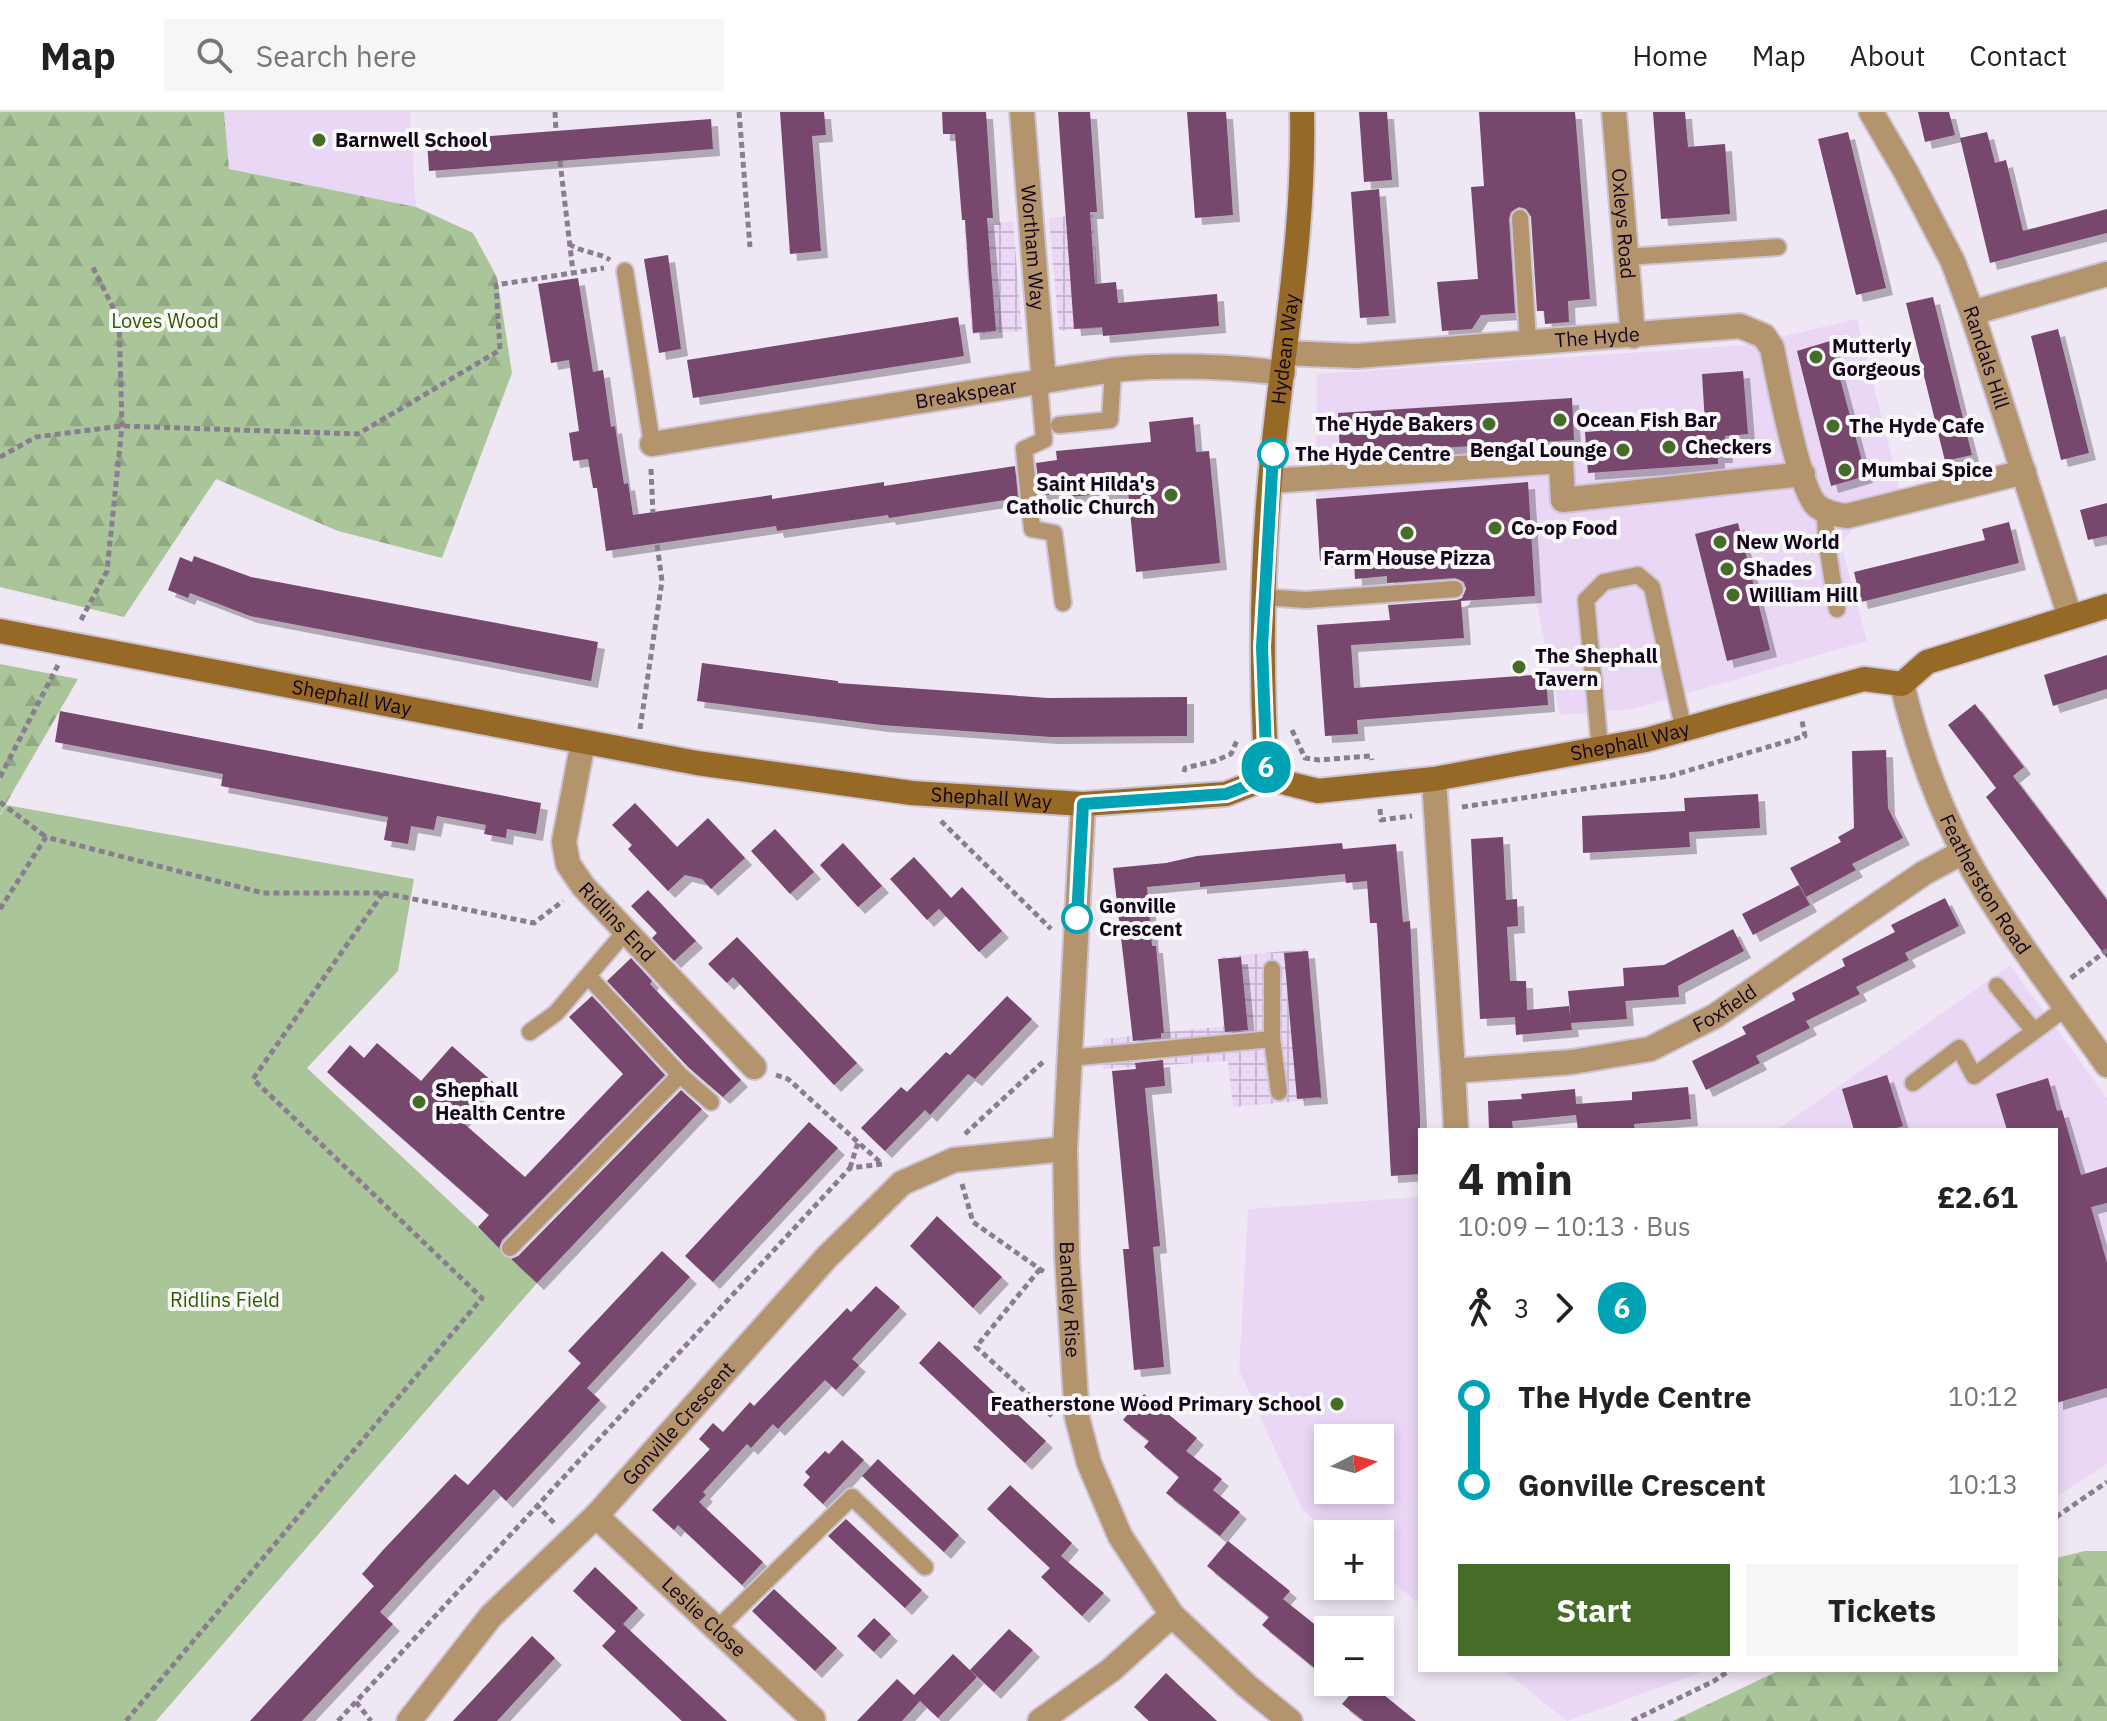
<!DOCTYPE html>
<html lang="en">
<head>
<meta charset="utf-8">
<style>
  :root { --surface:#fff; --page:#f6f6f6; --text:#222; --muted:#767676; --line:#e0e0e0; --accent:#466d28 }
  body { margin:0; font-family:"IBM Plex Sans",sans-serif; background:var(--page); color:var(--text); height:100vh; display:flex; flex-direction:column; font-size:30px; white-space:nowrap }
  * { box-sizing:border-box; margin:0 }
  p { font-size:26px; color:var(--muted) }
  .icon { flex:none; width:44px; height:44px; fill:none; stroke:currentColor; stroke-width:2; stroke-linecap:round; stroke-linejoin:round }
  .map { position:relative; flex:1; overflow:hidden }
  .sheet { position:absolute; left:1418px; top:1016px; width:640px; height:544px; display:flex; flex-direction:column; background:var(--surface); border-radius:0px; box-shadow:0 4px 12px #0003 }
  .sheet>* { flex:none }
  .badge { padding:0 16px; border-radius:26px; font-size:28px; line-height:52px }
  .needle { width:52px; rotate:84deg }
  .controls { position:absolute; left:1314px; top:1312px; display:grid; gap:16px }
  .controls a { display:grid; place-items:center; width:80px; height:80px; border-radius:0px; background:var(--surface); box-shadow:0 4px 12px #0003; font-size:40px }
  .map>.badge { position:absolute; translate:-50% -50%; box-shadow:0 0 0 4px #fff }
  .legs { display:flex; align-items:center; gap:12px; height:88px; padding:0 40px; font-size:26px }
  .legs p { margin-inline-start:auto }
  .summary { display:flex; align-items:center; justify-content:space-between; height:136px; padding:0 40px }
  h1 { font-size:44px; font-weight:800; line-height:60px }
  .cta { display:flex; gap:16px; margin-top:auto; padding:16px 40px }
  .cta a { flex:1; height:92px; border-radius:0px; background:var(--accent); color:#fff; font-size:32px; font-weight:800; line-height:92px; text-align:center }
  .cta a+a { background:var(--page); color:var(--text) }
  ul { padding:0 40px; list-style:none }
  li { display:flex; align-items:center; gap:28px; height:88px; font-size:30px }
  li i { display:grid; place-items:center; width:12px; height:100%; margin:0 10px; background:currentColor }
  li i::after { content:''; width:20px; height:20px; margin:-10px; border:6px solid; border-radius:50%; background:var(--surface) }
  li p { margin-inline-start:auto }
  li:first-child i { background:linear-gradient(#0000 50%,currentColor 0) }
  li:last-child i { background:linear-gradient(currentColor 50%,#0000 0) }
  header { display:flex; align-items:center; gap:48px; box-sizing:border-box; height:112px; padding:0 40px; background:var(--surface); border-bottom:2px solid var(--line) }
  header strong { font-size:38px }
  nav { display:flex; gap:44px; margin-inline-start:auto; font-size:28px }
  .search { width:560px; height:72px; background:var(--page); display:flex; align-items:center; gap:20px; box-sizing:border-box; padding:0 28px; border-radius:0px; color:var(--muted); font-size:30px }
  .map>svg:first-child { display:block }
</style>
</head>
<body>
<header>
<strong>Map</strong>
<div class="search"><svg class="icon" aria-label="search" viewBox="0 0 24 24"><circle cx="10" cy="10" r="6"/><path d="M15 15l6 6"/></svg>Search here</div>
<nav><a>Home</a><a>Map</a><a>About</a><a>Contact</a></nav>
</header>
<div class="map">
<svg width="2107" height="1609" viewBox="0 0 2107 1609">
  <defs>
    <pattern id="industrial-grid" width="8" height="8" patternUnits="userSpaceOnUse" patternTransform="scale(2)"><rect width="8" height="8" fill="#ead7f6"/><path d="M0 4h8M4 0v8" fill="none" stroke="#c8b7d2"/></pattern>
    <pattern id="forest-firs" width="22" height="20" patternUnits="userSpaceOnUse" patternTransform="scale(2)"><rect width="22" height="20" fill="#abc59a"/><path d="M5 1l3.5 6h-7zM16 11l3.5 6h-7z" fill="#92a884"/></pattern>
    <filter id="shadow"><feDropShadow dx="7" dy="7" stdDeviation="0" flood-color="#0004"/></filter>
  </defs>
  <rect width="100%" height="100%" fill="#f0e7f5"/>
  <!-- built -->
  <path fill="#ead7f6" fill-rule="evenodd" d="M224,0H410L416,95L228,57Z
    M1857,207L1906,403L1852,418L1841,432L1867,529L1634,597L1560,603L1535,484L1465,488L1463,457L1355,467L1353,445L1320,449L1316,387L1317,262L1746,233Z
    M2010,853L2107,986V1352L2056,1385V1018H1777Z
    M1420,1085V1492L1380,1460V1422H1332L1303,1399L1239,1258L1248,1097ZM1328,1326H1380V1378H1328Z
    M1503,1558H1707L1567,1609Z"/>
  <!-- industrial -->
  <path fill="url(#industrial-grid)" d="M1093,102L1101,216L1059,219L1049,106Z
    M1013,109L1022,219L972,223L964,114Z
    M1308,837L1322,987L1233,995L1228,949L1103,957V927L1224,914L1220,845Z"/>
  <!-- forest -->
  <path fill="url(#forest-firs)" d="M0,0H224L229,57L416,95L473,121L497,165L512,261L442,446L338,419L216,367L124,505L0,475Z
    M0,552L78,567L0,702Z
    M2085,1439H2107V1609H1673L1780,1558H2056V1446Z"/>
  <!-- park -->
  <path fill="#abc59a" d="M6,693L414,767L398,859L307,956L537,1171L156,1609H0V703Z"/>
  <!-- building -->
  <path fill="#77466e" filter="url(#shadow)" d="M780,0H824L826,23L812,24L821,139L790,142Z
    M942,0H986L993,106H987L996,219L973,221L965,108H962L955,22H943Z
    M1058,0H1090L1097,100H1090L1095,172L1116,170L1118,191L1217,182L1219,214L1103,224L1102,215L1074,217Z
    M1187,0H1226L1233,103L1195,106Z
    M1359,0H1387L1392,68L1364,70Z
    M1479,0H1575L1590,187L1568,189L1569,210L1545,212L1544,199H1537L1531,105L1526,97L1519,95L1511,100L1509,107L1515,201L1481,203L1472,217L1442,219L1437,170L1478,167L1471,75L1484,74Z
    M1653,0H1685L1688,35L1725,32L1730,102L1661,107Z
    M1918,0H1949L1955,23L1925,30Z
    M711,7L713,37L429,59L427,29Z
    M1848,20L1886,176L1856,183L1818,27Z
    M1987,20L1995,51L2006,48L2023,119L2107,97V121L1990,151L1960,26Z
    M1379,77L1389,204L1360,206L1351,80Z
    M668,143L681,237L659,241L644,147Z
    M578,166L593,260L603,258L611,315L615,314L624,372L628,371L633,403L772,383V387L884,370V374L1015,354L1018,386L889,406L888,403L777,419L776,414L606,439L597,376H593L588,347L573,349L569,321L579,319L569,248L551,251L538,172Z
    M1933,185L1972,343L1945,349L1906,191Z
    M958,205L964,244L693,286L687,248Z
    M2058,217L2089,341L2061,348L2031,224Z
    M1830,229L1866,364L1831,374L1797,239Z
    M1743,259L1748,322L1725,324L1726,344H1718V352L1588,361L1585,320L1705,311L1702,262Z
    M1572,286L1574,328L1340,342L1338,301Z
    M1193,305L1196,340L1209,339L1220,451L1136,460L1128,379L1061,386L1060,381L1040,384L1036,351L1057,348L1056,339L1151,330L1149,310Z
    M1528,370L1535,484L1461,489L1464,526L1351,533L1354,576L1546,562L1548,593L1357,608L1358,622L1325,624L1317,513L1390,508L1388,493L1457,488L1462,486L1466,477L1464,470L1455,466L1387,471V464L1355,467L1354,445L1320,449L1316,387Z
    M2107,391V424L2088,428L2080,398Z
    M2009,410L2019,451L1861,490L1854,460L1985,428L1982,417Z
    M1738,411L1770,538L1727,549L1695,422Z
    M194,444L251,465L598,530L591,569L250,504L190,481L188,486L168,478L180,445L192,450Z
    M2107,543V577L2053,594L2044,563Z
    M702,551L838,569V571L1048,586L1187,585V624L1051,625L881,613L697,589Z
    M1975,592L2024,655L2013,664L2107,788V846L1986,685L1996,676L1948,613Z
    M60,599L541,691L536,722L507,717L506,726L484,722L486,713L437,704L434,718L411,714L408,732L384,728L388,705L221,674L223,662L55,630Z
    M1886,638L1888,696L1903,726L1852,752L1856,758L1806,785L1790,756L1841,730L1838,725L1854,716L1852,639Z
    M1758,682L1760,716L1689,720L1690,735L1583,741L1582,704L1685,699L1684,686Z
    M635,691L677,735L708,706L745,746L711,777L702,767L685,763L668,779L628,737L632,733L612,713Z
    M775,717L814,760L790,782L751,739Z
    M1503,725L1506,788L1517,787L1518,814L1507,815L1510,869H1526L1527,898L1569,894L1571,910L1568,879L1624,874L1627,907L1571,911L1572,918L1516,923L1515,905L1480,907L1471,727Z
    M843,731L882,774L858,795L820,753Z
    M1342,731L1343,737L1396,732L1403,810L1410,809L1420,1006V1062L1391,1064L1377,811H1370L1367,769L1346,771L1345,762L1200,775V770L1147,775L1152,834H1156L1164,921H1161V926L1133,929L1113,756L1166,751L1197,744Z
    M914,745L951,786L962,775L1002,819L979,840L939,797L927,808L890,767Z
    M1799,773L1810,793L1753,823L1742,802Z
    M648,778L696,829L674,849L652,826L657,821L631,794Z
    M1945,786L1959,814L1905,841L1909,848L1856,875L1860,882L1806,909L1810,916L1756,944L1760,951L1706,978L1692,949L1746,922L1742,915L1795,888L1792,881L1845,854L1842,847L1895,820L1891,813Z
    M1733,817L1744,839L1678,874L1679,885L1625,889L1623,856L1664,853Z
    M737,825L857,951L834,973L733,865L727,871L708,852Z
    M1308,839L1321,985L1297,987L1284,841Z
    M1241,845L1248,918L1225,920L1218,847Z
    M631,846L652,869L650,872L741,968L723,985L688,955L607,869Z
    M592,884L665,963L502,1128L499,1136L478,1115L489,1103L327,960L350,933L364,946L377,931L421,969L452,934L494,971L461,1009L525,1065L623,962L569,905Z
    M1007,884L1032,907L975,967L968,962L930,1003L925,998L885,1039L861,1016L901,975L907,980L946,940L950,943Z
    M1163,948L1165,974L1145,976L1160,1134L1153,1135L1164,1255L1134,1258L1123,1137H1129L1112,959L1136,957L1135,951Z
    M1887,963L1903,1014L1890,1018H1854L1842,977Z
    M2048,966L2057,999L2062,998L2081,1063L2107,1055V1091L2091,1095L2107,1151V1276L2056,1291V1018H2007L1996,982Z
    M1688,975L1691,1007L1634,1012L1635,1018H1578L1576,1003L1512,1009L1513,1018H1489L1488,989L1522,987L1521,982L1575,977L1576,992L1632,988V980Z
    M681,978L702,997L537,1171L511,1147L518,1144Z
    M809,1010L838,1036L713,1170L685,1144Z
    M937,1104L1002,1165L973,1196L910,1134Z
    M662,1139L690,1165L587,1276L600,1288L506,1389L494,1377L421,1455L380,1500L393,1512L302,1609H250L374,1474L362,1462L384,1437L455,1362L468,1373L581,1251L568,1239Z
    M876,1174L900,1195L852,1247L859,1253L836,1278L825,1268L778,1317L773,1312L751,1336L747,1332L703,1380L706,1383L699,1390L763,1450L742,1473L678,1413L674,1418L652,1398L710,1337L699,1327L713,1311L723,1320L750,1290L754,1294L847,1196L851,1200Z
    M939,1229L1046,1329L1025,1351L919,1251Z
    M1144,1282L1197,1326L1186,1339L1222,1367L1213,1378L1240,1400L1220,1424L1166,1381L1179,1365L1144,1335L1149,1329L1123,1308Z
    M842,1328L864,1348L823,1392L803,1373L810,1365L805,1360L825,1339L829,1342Z
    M878,1347L959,1423L944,1440L862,1364Z
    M1010,1373L1072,1431L1061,1444L1104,1481L1082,1504L1041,1465L1050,1456L987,1397Z
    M846,1407L922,1478L905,1496L828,1424Z
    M1228,1429L1290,1479L1283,1487L1328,1523V1567L1262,1513L1269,1505L1207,1454Z
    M595,1455L638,1496L623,1512L727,1609H682L602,1534L616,1519L573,1479Z
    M774,1477L837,1536L815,1559L752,1499Z
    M874,1506L891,1522L874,1540L857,1524Z
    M1009,1517L1033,1538L994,1580L970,1558Z
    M532,1524L555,1546L497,1609H453Z
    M953,1542L977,1565L938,1606L920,1589L902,1609H857L897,1567L914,1583Z
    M1166,1561L1188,1582L1217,1609H1149L1134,1595Z
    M1332,1570H1368L1416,1609H1364L1342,1592L1349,1584Z"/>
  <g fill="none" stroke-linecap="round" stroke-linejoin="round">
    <defs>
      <path id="lane" d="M1520,106L1528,230
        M1626,145L1778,135
        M625,159L652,332
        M1039,271L1044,328L1024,337L1032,417L1054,421L1063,491
        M1059,313L1110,308L1113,258
        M1825,398L1826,426L1837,497
        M1263,485L1306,488L1455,477
        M1600,637L1586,488L1604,470L1638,463L1652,475L1684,619
        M1272,857V927L1279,980
        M588,864L680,963L711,990
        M1997,874L2034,919
        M530,920L556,901L626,819
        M1069,946L1272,927
        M1913,971L1959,936L1974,964L2067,895
        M510,1136L680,963
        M718,1516L852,1385L925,1455"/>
      <g id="street">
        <path id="s1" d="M1022,0L1044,270"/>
        <path id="s2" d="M1614,0L1633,224"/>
        <path id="s3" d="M1871,0L1906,60L1953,150L1972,201L2070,505"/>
        <path d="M1972,201L2107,162"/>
        <path id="s4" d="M1286,241L1356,244L1740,214L1764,224L1772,236C1778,265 1799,378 1817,394C1826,401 1836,403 1847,404L2024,360"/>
        <path id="s5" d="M652,332L1113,258C1171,252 1225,254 1283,261"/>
        <path d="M1270,369L1561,349L1563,388L1803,362"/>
        <path id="s6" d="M1902,572C1921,652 1951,728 1997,797C2031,850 2071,901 2107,953"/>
        <path id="s7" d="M583,630L564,730L568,752L583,774L754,955"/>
        <path id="s8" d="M1434,667L1453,959L1572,950L1650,937L1715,904L1924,761L1963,740"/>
        <path id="s9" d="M1083,692L1065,1037L1067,1145L1077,1305L1089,1351L1120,1424L1172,1503L1247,1574L1290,1609"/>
        <path d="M1453,959L1456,1018"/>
        <path id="s10" d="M596,1404L813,1607"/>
        <path id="s11" d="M409,1609L491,1504L596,1404L827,1145L902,1071L954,1048L1065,1037"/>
        <path d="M1040,1609L1111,1558L1172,1503"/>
      </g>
      <g id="secondary">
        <path id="s12" d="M0,519L697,651L912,681L1083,692L1226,682L1267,666L1318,679L1434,667L1646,628L1864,567L1902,572L1927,550L2107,494"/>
        <path id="s13" d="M1267,666C1261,567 1261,468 1270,369C1281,245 1305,124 1302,0"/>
      </g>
    </defs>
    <!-- lane casing -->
    <use href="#lane" stroke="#cdc3d2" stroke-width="20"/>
    <!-- street casing -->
    <use href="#street" stroke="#cdc3d2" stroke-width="28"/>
    <!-- secondary casing -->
    <use href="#secondary" stroke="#cdc3d2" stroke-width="28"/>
    <!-- path -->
    <path stroke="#897d90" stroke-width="5" stroke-dasharray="6 4" stroke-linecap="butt" d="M555,0L556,19
      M739,0L750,135
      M560,49L573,160
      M569,132C583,141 601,141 610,148
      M0,345L36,325L122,314L358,322L500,238L496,173L604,156
      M651,357L653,401
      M81,508L107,459L122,314L119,207L91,152
      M640,617L662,469L657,432
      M1292,618L1305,646L1319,648L1371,644L1372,648
      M1184,660L1185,656L1215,649L1231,642L1238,626
      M0,665L58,553
      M0,690L46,725
      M1462,695L1670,664L1805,624L1802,609
      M1380,697L1381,708L1412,704
      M941,709L1051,817
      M383,781L534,811L563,789
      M0,797L46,725L263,781H383L253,967L482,1186L126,1609
      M2071,866L2107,838
      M776,963L788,967L881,1051
      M965,1022L1043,950
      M850,1056L858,1030
      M962,1072L973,1110L1044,1160
      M1040,1157L976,1235L1052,1304
      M536,1392L555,1412
      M2056,1405L2107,1370
      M356,1590L371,1609
      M338,1609L850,1056L882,1052
      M1632,1609L1714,1569L1730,1558"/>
    <!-- lane -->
    <use href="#lane" stroke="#b3946c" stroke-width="16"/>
    <!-- street -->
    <use href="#street" stroke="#b3946c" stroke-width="24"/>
    <!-- secondary -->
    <use href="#secondary" stroke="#966926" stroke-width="24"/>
  </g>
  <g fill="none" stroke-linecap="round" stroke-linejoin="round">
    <defs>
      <path id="line-1" d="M1077,806L1083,692L1226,682L1267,666L1262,535L1273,342"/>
    </defs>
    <!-- line-1 casing -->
    <use href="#line-1" stroke="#fff" stroke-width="18"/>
    <!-- line-1 -->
    <use href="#line-1" stroke="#00a3b4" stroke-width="12"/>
  </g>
  <!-- markers -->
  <g fill="#466d28" stroke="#f8f8f8" stroke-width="3">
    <circle cx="319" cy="28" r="8"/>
    <circle cx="1816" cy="245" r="8"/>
    <circle cx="1560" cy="308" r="8"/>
    <circle cx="1489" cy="312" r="8"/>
    <circle cx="1833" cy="314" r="8"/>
    <circle cx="1669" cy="335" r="8"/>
    <circle cx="1623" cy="338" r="8"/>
    <circle cx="1845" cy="358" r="8"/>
    <circle cx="1171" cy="383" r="8"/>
    <circle cx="1495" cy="416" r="8"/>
    <circle cx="1407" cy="421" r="8"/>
    <circle cx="1720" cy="430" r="8"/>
    <circle cx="1727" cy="457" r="8"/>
    <circle cx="1733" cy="483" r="8"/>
    <circle cx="1519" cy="555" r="8"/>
    <circle cx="419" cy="990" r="8"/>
    <circle cx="1337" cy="1292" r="8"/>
  </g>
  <g fill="#fff" stroke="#00a3b4" stroke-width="4">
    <circle cx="1273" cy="342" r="14"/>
    <circle cx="1077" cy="806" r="14"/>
  </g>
  <g text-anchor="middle" stroke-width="8" stroke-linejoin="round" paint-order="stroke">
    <!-- poi labels -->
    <g font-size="20" font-weight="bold" fill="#14041c" stroke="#f8f8f8" text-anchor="start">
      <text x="335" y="35">Barnwell School</text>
      <text x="1832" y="241">Mutterly<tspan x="1832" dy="23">Gorgeous</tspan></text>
      <text x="1576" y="315">Ocean Fish Bar</text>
      <text x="1473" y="319" text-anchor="end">The Hyde Bakers</text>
      <text x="1849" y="321">The Hyde Cafe</text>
      <text x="1685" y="342">Checkers</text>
      <text x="1607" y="345" text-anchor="end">Bengal Lounge</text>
      <text x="1861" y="365">Mumbai Spice</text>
      <text x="1155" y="379" text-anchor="end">Saint Hilda's<tspan x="1155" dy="23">Catholic Church</tspan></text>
      <text x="1511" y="423">Co-op Food</text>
      <text x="1736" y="437">New World</text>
      <text x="1407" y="453" text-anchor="middle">Farm House Pizza</text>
      <text x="1743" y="464">Shades</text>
      <text x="1749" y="490">William Hill</text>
      <text x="1535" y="551">The Shephall<tspan x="1535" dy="23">Tavern</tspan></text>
      <text x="435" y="985">Shephall<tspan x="435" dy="23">Health Centre</tspan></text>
      <text x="1321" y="1299" text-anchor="end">Featherstone Wood Primary School</text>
    </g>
    <!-- street labels -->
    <g font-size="20" fill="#14041c" stroke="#f8f8f8">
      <text dy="7" stroke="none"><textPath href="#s2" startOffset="112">Oxleys Road</textPath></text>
      <text dy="7" stroke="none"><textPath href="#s1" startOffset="136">Wortham Way</textPath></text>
      <text dy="7" stroke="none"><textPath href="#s4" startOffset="312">The Hyde</textPath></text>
      <text dy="7" stroke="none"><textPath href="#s13" startOffset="430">Hydean Way</textPath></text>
      <text dy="7" stroke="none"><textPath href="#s3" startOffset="272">Randals Hill</textPath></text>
      <text dy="7" stroke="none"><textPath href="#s5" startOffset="318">Breakspear</textPath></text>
      <text dy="7" stroke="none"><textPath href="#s12" startOffset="358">Shephall Way</textPath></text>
      <text dy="7" stroke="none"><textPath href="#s12" startOffset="1654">Shephall Way</textPath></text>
      <text dy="7" stroke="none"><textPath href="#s12" startOffset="1006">Shephall Way</textPath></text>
      <text dy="7" stroke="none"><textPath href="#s6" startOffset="218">Featherston Road</textPath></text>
      <text dy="7" stroke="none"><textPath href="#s7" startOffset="200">Ridlins End</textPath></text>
      <text dy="7" stroke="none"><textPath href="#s8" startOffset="576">Foxfield</textPath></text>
      <text dy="7" stroke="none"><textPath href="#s9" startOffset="496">Bandley Rise</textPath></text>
      <text dy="7" stroke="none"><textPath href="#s11" startOffset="402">Gonville Crescent</textPath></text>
      <text dy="7" stroke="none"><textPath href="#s10" startOffset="148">Leslie Close</textPath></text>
    </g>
    <!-- park labels -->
    <g font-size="20" fill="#305901" stroke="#f8f8f8">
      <text x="165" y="216">Loves Wood</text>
      <text x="225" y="1195">Ridlins Field</text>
    </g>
    <!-- stop labels -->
    <g font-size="20" font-weight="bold" fill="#14041c" stroke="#f8f8f8" text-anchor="start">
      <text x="1295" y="349">The Hyde Centre</text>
      <text x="1099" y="801">Gonville<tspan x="1099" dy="23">Crescent</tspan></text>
    </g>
  </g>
</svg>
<div class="controls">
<a><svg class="needle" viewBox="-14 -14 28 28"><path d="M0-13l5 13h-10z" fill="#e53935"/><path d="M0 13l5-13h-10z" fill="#767676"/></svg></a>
<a>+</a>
<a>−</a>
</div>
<b class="badge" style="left:1266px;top:655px;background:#00a3b4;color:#fff">6</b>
<section class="sheet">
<div class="summary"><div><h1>4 min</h1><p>10:09 – 10:13 · Bus</p></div><b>£2.61</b></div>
<div class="legs"><svg class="icon" aria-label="walk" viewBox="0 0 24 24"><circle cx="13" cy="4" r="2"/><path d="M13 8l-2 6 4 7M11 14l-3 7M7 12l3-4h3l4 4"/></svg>3<svg class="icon" aria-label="forward" viewBox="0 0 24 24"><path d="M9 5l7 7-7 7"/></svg><b class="badge" style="background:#00a3b4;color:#fff">6</b></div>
<ul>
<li><i style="color:#00a3b4"></i><b>The Hyde Centre</b><p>10:12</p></li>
<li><i style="color:#00a3b4"></i><b>Gonville Crescent</b><p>10:13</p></li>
</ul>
<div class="cta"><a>Start</a><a>Tickets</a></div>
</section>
</div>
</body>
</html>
